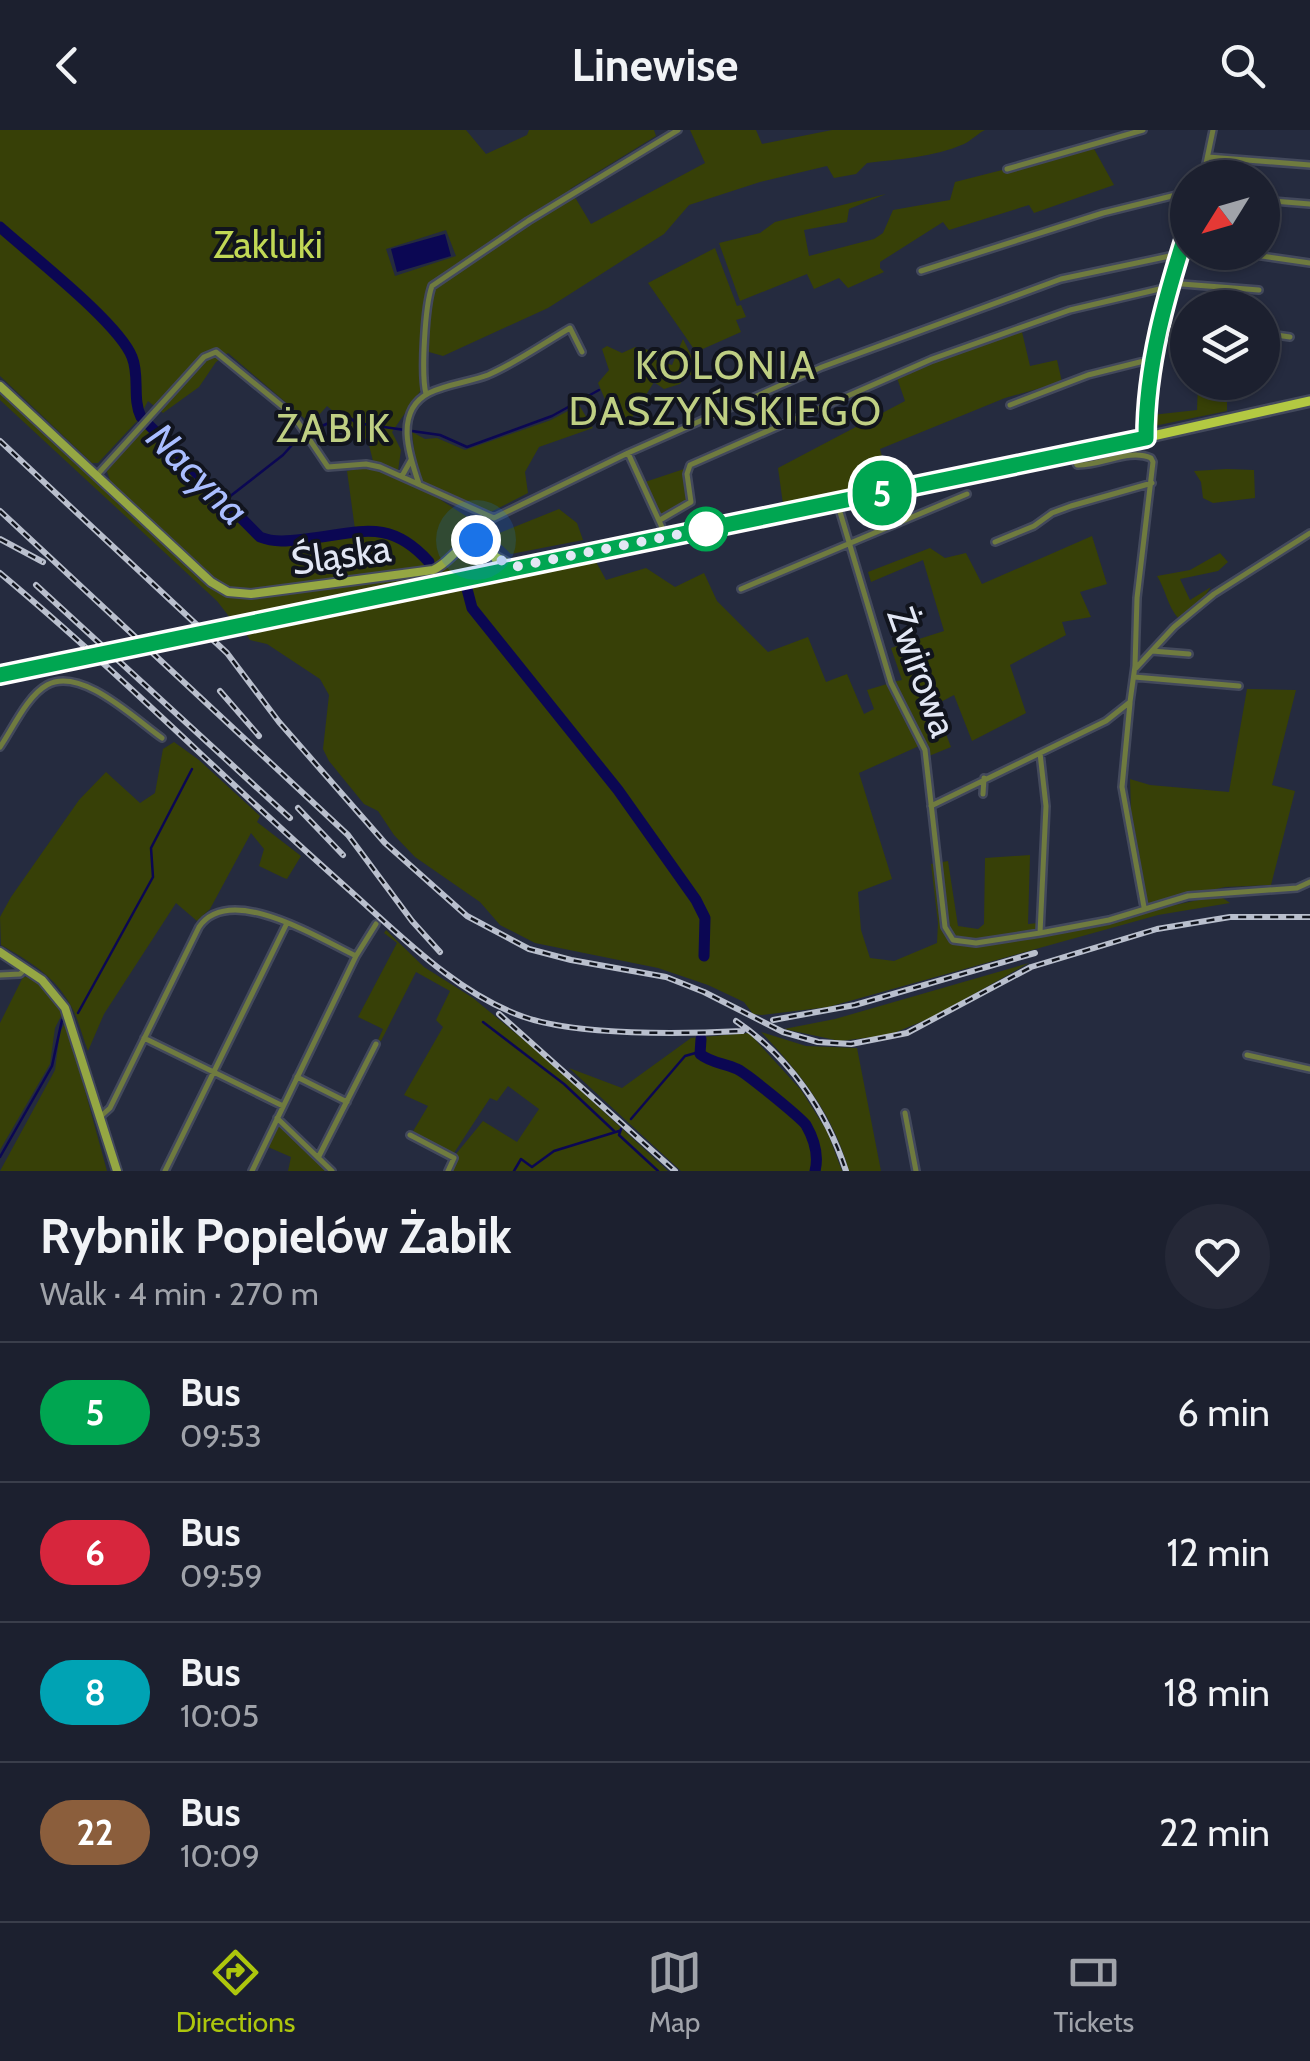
<!DOCTYPE html>
<html lang="en">
<head>
<meta charset="utf-8">
<style>
  :root { --surface:#1c202f; --page:#252837; --text:#f1f3f6; --muted:#a0a3aa; --line:#3a3e4b; --accent:#adc60d }
  body { margin:0; font-family:Cabin,sans-serif; background:var(--page); color:var(--text); height:100vh; display:flex; flex-direction:column; font-size:38px; white-space:nowrap }
  * { box-sizing:border-box; margin:0 }
  p { font-size:32px; color:var(--muted) }
  .icon { flex:none; width:55px; height:55px; fill:none; stroke:currentColor; stroke-width:2; stroke-linecap:round; stroke-linejoin:round }
  .map { position:relative; height:1041px; overflow:hidden }
  .details { display:flex; flex-direction:column; background:var(--surface); flex:1 }
  .details>* { flex:none }
  .badge { padding:0 20px; border-radius:32px; font-size:35px; line-height:65px }
  .needle { width:65px; rotate:233deg }
  .controls { position:absolute; left:1170px; top:30px; display:grid; gap:20px }
  .controls a { display:grid; place-items:center; width:110px; height:110px; border-radius:50%; background:var(--surface); box-shadow:0 2px 8px #0004,0 0 0 2px var(--line); font-size:50px }
  .you { position:absolute; width:50px; height:50px; margin:-25px; border:8px solid #fff; border-radius:50%; background:#1a73e8; box-shadow:0 0 0 15px #1a73e833 }
  .map>.badge { position:absolute; translate:-50% -50%; box-shadow:0 0 0 5px #fff }
  .round { display:grid; place-items:center; flex:none; width:105px; height:105px; border-radius:52px; background:var(--page) }
  .headline { display:flex; align-items:center; justify-content:space-between; height:170px; padding:0 40px }
  h1 { font-size:48px; font-weight:700; line-height:75px }
  ul { padding:0; list-style:none }
  li { display:flex; align-items:center; gap:30px; height:140px; padding:0 40px; border-top:2px solid var(--line) }
  li div { flex:1 }
  li b { display:block; font-size:38px }
  li em { font-style:normal }
  li .badge { min-width:110px; font-weight:700; text-align:center }
  header { display:flex; justify-content:space-between; align-items:center; height:130px; padding:0 40px; background:var(--surface); font-size:45px; font-weight:700 }
  .dock { display:flex; justify-content:space-around; align-items:center; height:140px; border-top:2px solid var(--line); background:var(--surface); font-size:28px; color:var(--muted) }
  .dock a { display:grid; justify-items:center; gap:5px }
  .dock .active { color:var(--accent) }
  .map>svg:first-child { display:block }
</style>
</head>
<body>
<header><svg class="icon" aria-label="back" viewBox="0 0 24 24"><path d="M15 5l-7 7 7 7"/></svg>Linewise<svg class="icon" aria-label="search" viewBox="0 0 24 24"><circle cx="10" cy="10" r="6"/><path d="M15 15l6 6"/></svg></header>
<div class="map">
<svg width="1310" height="1041" viewBox="0 0 1310 1041">
  <rect width="100%" height="100%" fill="#252b3f"/>
  <!-- green -->
  <path fill="#374007" fill-rule="evenodd" d="M0,0H466L486,24L527,5L529,0H654L656,6L570,59L591,94L705,33L690,0H756L762,14L832,0H985C977,4 972,10 964,14C934,27 899,29 867,33L856,44L834,48L827,36L760,52L689,75L664,104L548,178L443,226L429,222L422,224L421,260L392,302L401,320L398,341L373,331L368,311L327,276L311,294L228,223L216,232L199,257L163,283L148,271L138,290L98,333H92L0,246ZM446,100L456,126L395,146L386,119Z
    M1093,17L1114,55L1034,83L1029,75L949,100L943,92L880,132V138L884,142L848,158L839,148L814,159L807,144L740,171L719,113L760,103L775,92L886,64L849,79L847,92L804,100L809,126L874,109L883,103L893,80L950,70L955,52Z
    M715,118L737,176L741,175L746,187L736,190L741,202L696,222L648,153Z
    M1022,202L1030,236L1057,230L1062,252L1005,268L880,319L889,352L783,374L778,338L905,271L896,245Z
    M683,209L703,249L687,244L680,254L664,259L654,252L630,291L607,274L598,253L609,240L602,219L607,216L622,223L635,217L649,220L653,229L672,235Z
    M1198,253H1227V281L1154,296L1152,285L1197,280Z
    M0,261L191,439C207,453 220,462 241,468L442,441L459,421L477,415L483,418L485,427L482,434L449,442L231,489L217,471L0,270Z
    M579,275L593,298L539,317L525,342L528,363L491,382L423,354L416,336L412,302L425,309L437,308L465,320L551,290Z
    M145,296L172,321L174,318L262,406L273,409L381,399L408,413L428,435C397,443 251,466 227,457C202,449 134,375 111,353L106,339Z
    M367,337L427,361L489,401L462,410L435,434C410,410 393,392 355,399L347,341Z
    M684,339L688,373L662,387L645,352Z
    M1227,339L1254,340L1255,368L1213,373L1203,368L1201,352L1194,341Z
    M559,379L577,393L583,410L511,424L492,406Z
    M1092,406L1107,454L1080,462L1091,487L1062,492L1066,505L1010,535L1026,583L972,611L954,565L935,575L951,617L929,626L893,552L902,550L891,518L944,501L923,430L871,452L868,442L930,418L945,428L966,423L982,454Z
    M1220,423L1228,432L1218,441L1180,449L1190,470L1211,457L1200,473L1178,488C1167,475 1166,460 1157,446L1190,440Z
    M595,430L606,450L646,438L675,457L704,443L717,471L768,522L808,507L826,552L847,544L864,584L874,579L867,560L887,554L919,616L859,643L892,749L858,762L861,800L870,828L894,831L937,813L938,793L931,734L948,731L958,796L978,799L984,794L985,728L1030,725L1028,794L1039,793L1042,805C1102,795 1159,776 1220,766L1230,773L1158,785L828,877L761,885L753,884L744,872L708,855L658,838L535,813L500,795L480,772L415,727L394,705L378,681L364,674L329,631L323,619L329,565L320,549L267,514L250,510L244,501Z
    M1247,559L1296,560L1272,655L1295,661L1271,755L1225,757L1148,774L1131,680L1130,649L1150,655L1229,662Z
    M174,612L199,630L260,686L257,692L301,726L287,749L284,748L259,736L264,719L251,703L210,779L197,791L176,773L104,884L88,921C82,906 79,890 71,876C55,846 29,831 1,815L0,787L11,767L79,670L106,642L140,673L155,663L163,619Z
    M386,800L424,837L473,868L542,925L668,1041H450L456,1024L483,991L517,1012L539,979L508,956L497,971L490,968L454,1023L412,1003L428,976L404,965L443,897L436,890L450,861L416,842L381,911L378,910L383,899L358,887L397,813L384,803Z
    M1029,833L935,886L889,905L840,911L784,899L835,889Z
    M23,847H33L56,871L62,884L55,898L50,934L0,1020V893Z
    M66,891L107,1041H0L55,940L60,902Z
    M761,902L806,916L857,918L881,1041H849C833,984 801,944 761,902Z
    M749,903L801,960L827,1001L842,1041H681L569,938L622,958L691,908Z
    M279,993L329,1041H288L291,1027L268,1017Z"/>
  <!-- water -->
  <path fill="#0b0753" d="M445,104L451,126L397,142L391,119Z"/>
  <g fill="none" stroke-linecap="round" stroke-linejoin="round">
    <!-- stream -->
    <path stroke="#0b0753" stroke-width="2.5" d="M348,286L356,293L440,305L467,317L552,286L599,260
      M224,371L283,325L302,304L329,293
      M78,883L153,747L151,718L192,639
      M483,892L564,954L614,1001
      M631,989L685,926L699,922
      M621,999L619,1005L658,1041
      M0,1027L52,936L62,890
      M514,1041L521,1029L532,1037L554,1021L619,1001"/>
    <!-- river -->
    <path stroke="#0b0753" stroke-width="11" d="M0,97C31,125 119,193 132,227C140,246 132,269 141,287L260,407C275,413 289,411 306,409C359,403 389,387 429,432
      M467,459L472,478L618,660L696,770L705,788L704,826
      M701,909L700,924C711,933 724,933 737,939C745,942 801,988 806,995C814,1009 819,1025 815,1041"/>
    <defs>
      <path id="street" d="M1208,27L1310,35
        M1007,39L1143,0
        M1203,48L1213,0
        M1262,70L1310,74
        M1234,122L1310,133
        M921,141L1103,83L1188,62
        M1169,153L1259,160
        M1158,202L1188,201
        M1262,203L1290,207
        M1149,250L1165,172
        M1147,262C1144,204 1170,151 1188,97
        M426,264C421,244 425,175 432,156L528,91L678,0
        M1010,275L1088,245L1148,230
        M1145,308L1148,260
        M628,323L666,406
        M96,346L204,227L216,222L293,285L328,337L366,334L380,337L494,388L628,323L822,237L1061,149L1179,124
        M402,346L411,330
        M419,354C409,325 394,281 429,263C447,254 470,252 488,245C516,233 544,213 570,198L582,222
        M837,372L891,553L925,620L945,797L953,810L976,813L1040,803L1109,790L1188,766L1297,758L1310,752
        M660,390L691,372L687,344L690,335L932,229L1070,180L1168,157
        M995,412L1034,396L1052,383L1071,376L1152,353
        M741,459L967,364
        M1152,521L1189,524
        M1136,538L1174,497L1214,464L1310,403
        M1134,547L1239,556
        M1130,573L1122,657L1144,777
        M0,617C13,598 27,566 47,555C81,536 135,589 162,608
        M1040,623L1046,676L1040,803
        M983,664L984,648
        M931,676L1106,591L1130,572L1135,536L1137,468L1153,332L1151,328C1129,318 1101,336 1077,335L1072,324
        M0,845L20,844L25,839
        M144,908L283,976
        M1247,925L1310,939
        M297,947L347,972
        M905,983L916,1041
        M100,987L110,978L199,797C230,752 320,809 356,826
        M277,988L332,1041
        M410,1005L454,1028L448,1041
        M319,1026L376,914
        M165,1041L287,793
        M252,1041L356,826L376,794"/>
      <path id="secondary" d="M0,256L211,452L228,462L251,464L433,440C454,432 464,399 491,415L499,440
        M0,822L42,850L65,878L117,1041"/>
      <path id="primary" d="M495,427L511,436
        M247,493L1072,324L1310,271
        M0,545L66,531"/>
    </defs>
    <!-- street casing -->
    <use href="#street" stroke="#43495c" stroke-width="10"/>
    <!-- secondary casing -->
    <use href="#secondary" stroke="#43495c" stroke-width="12"/>
    <!-- primary casing -->
    <use href="#primary" stroke="#43495c" stroke-width="14"/>
    <!-- street -->
    <use href="#street" stroke="#6f7b3f" stroke-width="5"/>
    <!-- secondary -->
    <use href="#secondary" stroke="#95a743" stroke-width="8"/>
    <!-- primary -->
    <use href="#primary" stroke="#b3c942" stroke-width="9"/>
    <defs>
      <path id="rail" d="M0,311L227,523L279,592L385,713L467,786L529,819L571,830L666,847L704,862L783,902L818,912L851,914L907,903L1031,837L1157,799L1230,787H1310
        M0,381L348,705L412,791L440,822
        M0,409L43,432
        M0,443C120,543 230,655 347,758C400,805 457,864 524,887C578,906 684,904 742,901
        M36,455L290,688
        M220,561L259,606
        M298,678L343,725
        M499,884L675,1041
        M773,890L855,875L1035,823
        M736,891C789,927 826,980 846,1041"/>
    </defs>
    <!-- rail casing -->
    <use href="#rail" stroke="#b9bfcd" stroke-width="6"/>
    <!-- rail -->
    <use href="#rail" stroke="#11141d" stroke-width="2.5" stroke-dasharray="8" stroke-linecap="butt"/>
    <defs>
      <path id="primary-bridge" d="M66,531L247,493"/>
    </defs>
    <!-- primary-bridge casing -->
    <use href="#primary-bridge" stroke="#43495c" stroke-width="14" stroke-linecap="butt"/>
    <!-- primary-bridge -->
    <use href="#primary-bridge" stroke="#b3c942" stroke-width="9"/>
  </g>
  <g fill="none" stroke-linecap="round" stroke-linejoin="round">
    <defs>
      <path id="line" d="M0,545L1146,308C1146,235 1166,166 1188,97"/>
    </defs>
    <!-- line casing -->
    <use href="#line" stroke="#fff" stroke-width="22"/>
    <!-- line -->
    <use href="#line" stroke="#00a651" stroke-width="15"/>
    <!-- walk -->
    <path stroke="#e2e7f4" stroke-width="10" stroke-dasharray="0 18" d="M476,410L489,413L495,427L514,437L706,399"/>
  </g>
  <!-- markers -->
  <circle fill="#fff" stroke="#00a651" stroke-width="5" cx="706" cy="399" r="20"/>
  <g text-anchor="middle" stroke-width="8" stroke-linejoin="round" paint-order="stroke">
    <!-- park labels -->
    <g font-size="38" fill="#c1d855" stroke="#11141d">
      <text x="268" y="128">Zakluki</text>
    </g>
    <!-- street labels -->
    <g font-size="38" fill="#e2e7f4" stroke="#11141d">
      <text transform="translate(341 425) rotate(-8)" y="13">Śląska</text>
      <text transform="translate(922 542) rotate(70)" y="13">Żwirowa</text>
    </g>
    <!-- neighbourhood labels -->
    <g font-size="40" letter-spacing="2.5" fill="#bfcf83" stroke="#11141d">
      <text x="726" y="249">KOLONIA<tspan x="726" dy="46">DASZYŃSKIEGO</tspan></text>
      <text x="334" y="312">ŻABIK</text>
    </g>
    <!-- water labels -->
    <g font-size="40" font-style="italic" fill="#aabeff" stroke="#11141d">
      <text transform="translate(198 344) rotate(45)" y="14">Nacyna</text>
    </g>
  </g>
</svg>
<div class="controls">
<a><svg class="needle" viewBox="-14 -14 28 28"><path d="M0-13l5 13h-10z" fill="#e53935"/><path d="M0 13l5-13h-10z" fill="#a0a3aa"/></svg></a>
<a><svg class="icon" aria-label="layers" viewBox="0 0 24 24"><path d="M12 4l9 5-9 5-9-5zM3 14l9 5 9-5"/></svg></a>
</div>
<div class="you" style="left:476px;top:410px"></div>
<b class="badge" style="left:882px;top:363px;background:#00a651;color:#fff">5</b>
</div>
<section class="details">
<div class="headline"><div><h1>Rybnik Popielów Żabik</h1><p>Walk · 4 min · 270 m</p></div><a class="round"><svg class="icon" aria-label="heart" viewBox="0 0 24 24"><path d="M12 20l-8-8c-3-5 5-10 8-4 3-6 11-1 8 4z"/></svg></a></div>
<ul>
<li><span class="badge" style="background:#00a651;color:#fff">5</span><div><b>Bus</b><p>09:53</p></div><em>6 min</em></li>
<li><span class="badge" style="background:#d7263d;color:#fff">6</span><div><b>Bus</b><p>09:59</p></div><em>12 min</em></li>
<li><span class="badge" style="background:#00a3b4;color:#fff">8</span><div><b>Bus</b><p>10:05</p></div><em>18 min</em></li>
<li><span class="badge" style="background:#8b5e3c;color:#fff">22</span><div><b>Bus</b><p>10:09</p></div><em>22 min</em></li>
</ul>
</section>
<nav class="dock">
<a class="active"><svg class="icon" aria-label="directions" viewBox="0 0 24 24"><path d="M12 3l9 9-9 9-9-9zM9 14v-3h6M13 9l2 2-2 2"/></svg>Directions</a>
<a><svg class="icon" aria-label="map" viewBox="0 0 24 24"><path d="M3 6l6-2 6 2 6-2v14l-6 2-6-2-6 2zM9 4v14M15 6v14"/></svg>Map</a>
<a><svg class="icon" aria-label="tickets" viewBox="0 0 24 24"><path d="M3 7h18v10H3zM15 7v10"/></svg>Tickets</a>
</nav>
</body>
</html>
